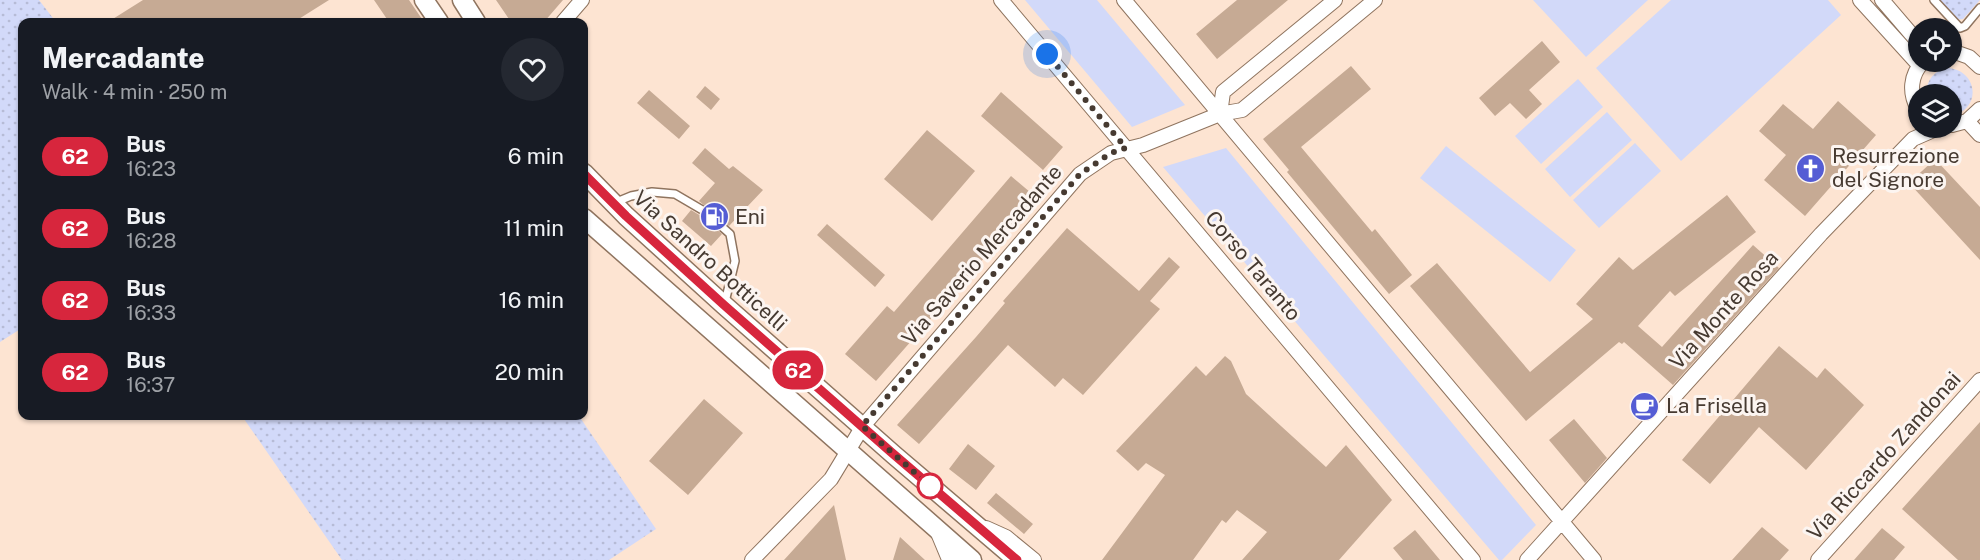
<!DOCTYPE html>
<html lang="en">
<head>
<meta charset="utf-8">
<style>
  :root { --surface:#171b24; --page:#242831; --text:#f1f3f6; --muted:#9ea1a6 }
  body { margin:0; font-family:"Public Sans",sans-serif; background:var(--page); color:var(--text); height:100vh; display:flex; flex-direction:column; font-size:22px; white-space:nowrap }
  * { box-sizing:border-box; margin:0 }
  p { font-size:20px; color:var(--muted) }
  .icon { flex:none; width:33px; height:33px; fill:none; stroke:currentColor; stroke-width:2; stroke-linecap:round; stroke-linejoin:round }
  .map { position:relative; flex:1; overflow:hidden }
  .drawer { position:absolute; left:18px; top:18px; width:570px; height:402px; display:flex; flex-direction:column; background:var(--surface); border-radius:12px; box-shadow:0 2px 4px #0004 }
  .drawer>* { flex:none }
  .badge { padding:0 12px; border-radius:20px; font-size:21px; line-height:39px }
  .buttons { position:absolute; left:1908px; top:18px; display:grid; gap:12px }
  .buttons a { display:grid; place-items:center; width:54px; height:54px; border-radius:50%; background:var(--surface); box-shadow:0 2px 4px #0004; font-size:30px }
  .you { position:absolute; width:30px; height:30px; margin:-15px; border:4px solid #fff; border-radius:50%; background:#1a73e8; box-shadow:0 0 0 9px #1a73e833 }
  .map>.badge { position:absolute; translate:-50% -50%; box-shadow:0 0 0 3px #fff }
  .round { display:grid; place-items:center; flex:none; width:63px; height:63px; border-radius:32px; background:var(--page) }
  .summary { display:flex; align-items:center; justify-content:space-between; height:102px; padding:0 24px }
  h1 { font-size:28px; font-weight:800; line-height:45px }
  ul { padding:0; list-style:none }
  li { display:flex; align-items:center; gap:18px; height:72px; padding:0 24px }
  li div { flex:1 }
  li b { display:block; font-size:22px }
  li em { font-style:normal }
  li .badge { min-width:66px; font-weight:700; text-align:center }
  .map>svg:first-child { display:block }
</style>
</head>
<body>
<div class="map">
<svg width="1980" height="560" viewBox="0 0 1980 560">
  <defs>
    <pattern id="grass-dots" width="8" height="8" patternUnits="userSpaceOnUse" patternTransform="scale(1.5)"><rect width="8" height="8" fill="#d2d9f9"/><path d="M2 2h.1M6 6h.1" fill="none" stroke="#b6bbd6" stroke-width="1.8" stroke-linecap="round"/></pattern>
  </defs>
  <rect width="100%" height="100%" fill="#fde4d2"/>
  <!-- grass -->
  <path fill="url(#grass-dots)" d="M0,0H39L56,22H22V328L0,342Z
    M1936,0H1980L1963,19L1954,20Z
    M1949,68C1980,72 1980,111 1952,115V94H1926C1927,79 1934,70 1949,68Z
    M242,416H579L656,529L609,560H342Z"/>
  <!-- garden -->
  <path fill="#d2d9f9" d="M1025,0H1097L1185,105L1132,127Z
    M1533,0H1648L1586,57Z
    M1671,0H1828L1841,15L1681,161L1596,68Z
    M1578,79L1603,107L1541,164L1515,136Z
    M1607,112L1632,140L1570,197L1545,169Z
    M1635,143L1661,171L1599,228L1573,200Z
    M1446,146L1576,250L1550,282L1420,178Z
    M1226,148L1536,525L1502,560H1499L1163,167Z"/>
  <!-- building -->
  <path fill="#c6aa94" d="M143,0H329L294,22H108Z
    M374,0H409L424,22H389Z
    M496,0H563L544,22H511Z
    M1237,0H1288L1217,59L1196,34Z
    M1542,41L1560,62L1529,90L1542,104L1526,119L1510,103L1495,116L1479,98Z
    M1351,66L1371,89L1301,147L1372,232L1375,229L1412,275L1389,294L1287,172L1289,170L1263,139Z
    M705,86L720,99L711,110L696,97Z
    M649,90L690,126L679,139L637,103Z
    M1001,92L1063,147L1043,170L981,116Z
    M1838,101L1876,135L1805,216L1764,180L1786,155L1759,131L1783,104L1813,129Z
    M927,130L975,171L932,221L884,179Z
    M705,148L729,169L733,166L763,190L729,226L699,201L715,183L692,163Z
    M1935,159L1980,207V260L1909,183Z
    M1011,176L1037,198L876,381L845,354L887,306L894,312Z
    M1727,195L1756,232L1675,296L1670,291L1638,326L1662,347L1753,245L1779,268L1673,385L1624,342L1622,344L1619,342L1526,421L1410,286L1437,263L1530,372L1593,319L1576,304L1619,257L1633,270Z
    M691,210L701,216L722,234L711,246L682,221Z
    M827,224L885,275L875,287L817,235Z
    M1067,228L1139,291L1169,257L1180,267L1150,301L1160,309L1083,395L1063,378L1055,387L1008,345L919,444L897,425L976,337L1005,303L1003,301Z
    M1779,346L1817,378L1825,368L1864,405L1806,470L1759,427L1710,484L1682,460Z
    M1225,356L1231,361L1246,394L1326,467L1346,445L1392,500L1339,560H1242L1267,532L1237,510L1226,523L1222,520L1193,560H1102L1165,475L1146,463L1138,471L1116,451L1196,366L1206,376Z
    M704,399L743,433L688,495L649,461Z
    M1574,419L1607,458L1585,483L1549,440Z
    M1980,422V560H1958L1902,509Z
    M968,444L995,466L976,490L949,469Z
    M996,493L1033,524L1024,534L987,503Z
    M834,505L846,560H784Z
    M1762,527L1789,550L1780,560H1732Z
    M1882,528L1905,547L1894,560H1854Z
    M1415,530L1440,560H1403L1393,548Z
    M900,537L925,560H893Z"/>
  <g fill="none" stroke-linecap="round" stroke-linejoin="round">
    <defs>
      <path id="service" d="M1934,0L1960,28L1965,26L1980,8
        M614,203L631,196L652,192L675,194L704,211L730,234L735,261L725,302"/>
      <path id="minor" d="M1001,0L1473,560
        M1124,0L1594,560
        M1860,0L1919,65
        M1882,0L1918,42
        M563,22L582,0
        M1952,51L1969,57L1980,67
        M1918,109C1909,93 1910,75 1923,62
        M1220,114L1223,92L1335,0
        M1967,121L1980,135
        M1952,125L1967,121L1980,109
        M986,528L1006,537L1034,560
        M938,533L948,557L952,560
        M752,560L831,479L863,426L1080,174L1111,153L1143,145L1220,114L1242,110L1375,0
        M1527,560L1821,234L1913,139L1938,128
        M1818,560L1980,380"/>
      <path id="secondary" d="M424,0L439,22
        M462,0L476,22
        M584,173L626,216L724,305L894,455L1017,560
        M584,218L972,560"/>
    </defs>
    <!-- service casing -->
    <use href="#service" stroke="#8f745f" stroke-width="10"/>
    <!-- minor casing -->
    <use href="#minor" stroke="#8f745f" stroke-width="16"/>
    <!-- secondary casing -->
    <use href="#secondary" stroke="#8f745f" stroke-width="21"/>
    <!-- service -->
    <use href="#service" stroke="#fff" stroke-width="7"/>
    <!-- minor -->
    <use href="#minor" stroke="#fff" stroke-width="14"/>
    <!-- secondary -->
    <use href="#secondary" stroke="#fff" stroke-width="18"/>
  </g>
  <g fill="none" stroke-linecap="round" stroke-linejoin="round">
    <defs>
      <path id="line" d="M584,174L626,216L724,305L891,452L1017,560"/>
    </defs>
    <!-- line casing -->
    <use href="#line" stroke="#fff" stroke-width="14"/>
    <!-- line -->
    <use href="#line" stroke="#d7263d" stroke-width="9"/>
    <!-- walk -->
    <path stroke="#463a31" stroke-width="6" stroke-dasharray="0 10.8" d="M930,486L862,426L1080,174L1111,153L1126,148L1047,54"/>
  </g>
  <!-- icons -->
  <defs>
    <symbol id="church-disc" viewBox="-11 -11 22 22"><circle r="9.5" fill="#555dd4" stroke="#fcf5f1"/><path d="M-1.2-6h2.4v3.5h3.3v2.4h-3.3V6h-2.4V-.1h-3.3v-2.4h3.3Z" fill="#fff"/></symbol>
    <symbol id="fuel-disc" viewBox="-11 -11 22 22"><circle r="9.5" fill="#555dd4" stroke="#fcf5f1"/><path d="M-5.5-6h7V0h2V4h1.3V-2.5L3-4.5l.8-.8L6-3V5H2.5V1h-1V6h-7ZM-4.2-4.7v3.2H.2V-4.7Z" fill="#fff"/></symbol>
    <symbol id="cafe-disc" viewBox="-11 -11 22 22"><circle r="9.5" fill="#555dd4" stroke="#fcf5f1"/><path d="M-5.5-4.5H6V0H3Q3 3.5 0 3.5H-2.5Q-5.5 3.5-5.5 0ZM3-3.2v2h1.7v-2ZM-6 4.5H4V6H-6Z" fill="#fff"/></symbol>
  </defs>
  <g fill-rule="evenodd">
    <use href="#church-disc" x="1794" y="152" width="33" height="33"/>
    <use href="#fuel-disc" x="698" y="200" width="33" height="33"/>
    <use href="#cafe-disc" x="1628" y="390" width="33" height="33"/>
  </g>
  <!-- markers -->
  <circle fill="#fff" stroke="#d7263d" stroke-width="3" cx="930" cy="486" r="12"/>
  <g text-anchor="middle" stroke-width="6" stroke-linejoin="round" paint-order="stroke">
    <!-- poi labels -->
    <g font-size="21" fill="#463a31" stroke="#fcf5f1" text-anchor="start">
      <text x="1832" y="163">Resurrezione<tspan x="1832" dy="24">del Signore</tspan></text>
      <text x="735" y="224">Eni</text>
      <text x="1666" y="413">La Frisella</text>
    </g>
    <!-- street labels -->
    <g font-size="21" fill="#463a31" stroke="#fcf5f1">
      <text transform="translate(982 255) rotate(-49)" y="7">Via Saverio Mercadante</text>
      <text transform="translate(710 261) rotate(42)" y="7">Via Sandro Botticelli</text>
      <text transform="translate(1253 266) rotate(50)" y="7">Corso Taranto</text>
      <text transform="translate(1724 310) rotate(-48)" y="7">Via Monte Rosa</text>
      <text transform="translate(1884 456) rotate(-48)" y="7">Via Riccardo Zandonai</text>
    </g>
  </g>
</svg>
<div class="buttons">
<a><svg class="icon" aria-label="locate" viewBox="0 0 24 24"><circle cx="12" cy="12" r="6"/><path d="M12 2v4M12 18v4M2 12h4M18 12h4"/></svg></a>
<a><svg class="icon" aria-label="layers" viewBox="0 0 24 24"><path d="M12 4l9 5-9 5-9-5zM3 14l9 5 9-5"/></svg></a>
</div>
<div class="you" style="left:1047px;top:54px"></div>
<b class="badge" style="left:798px;top:370px;background:#d7263d;color:#fff">62</b>
<section class="drawer">
<div class="summary"><div><h1>Mercadante</h1><p>Walk · 4 min · 250 m</p></div><a class="round"><svg class="icon" aria-label="heart" viewBox="0 0 24 24"><path d="M12 20l-8-8c-3-5 5-10 8-4 3-6 11-1 8 4z"/></svg></a></div>
<ul>
<li><span class="badge" style="background:#d7263d;color:#fff">62</span><div><b>Bus</b><p>16:23</p></div><em>6 min</em></li>
<li><span class="badge" style="background:#d7263d;color:#fff">62</span><div><b>Bus</b><p>16:28</p></div><em>11 min</em></li>
<li><span class="badge" style="background:#d7263d;color:#fff">62</span><div><b>Bus</b><p>16:33</p></div><em>16 min</em></li>
<li><span class="badge" style="background:#d7263d;color:#fff">62</span><div><b>Bus</b><p>16:37</p></div><em>20 min</em></li>
</ul>
</section>
</div>
</body>
</html>
